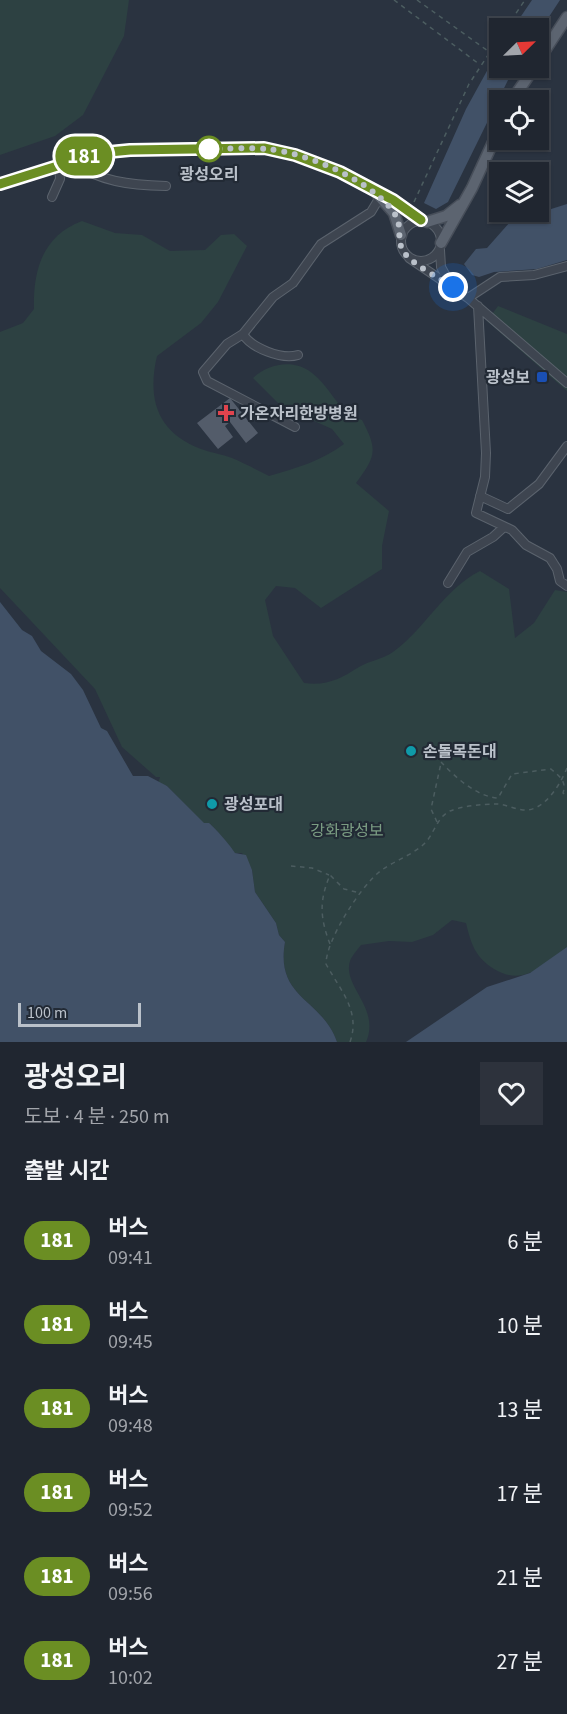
<!DOCTYPE html>
<html lang="ko">
<head>
<meta charset="utf-8">
<style>
  :root { --surface:#202630; --page:#2d323c; --text:#f1f3f6; --muted:#a2a5ab; --line:#3d434c }
  body { margin:0; font-family:"Source Sans 3","Noto Sans KR",sans-serif; background:var(--page); color:var(--text); height:100vh; display:flex; flex-direction:column; font-size:22px; white-space:nowrap }
  * { box-sizing:border-box; margin:0 }
  p { font-size:20px; color:var(--muted) }
  .icon { flex:none; width:33px; height:33px; fill:none; stroke:currentColor; stroke-width:2; stroke-linecap:round; stroke-linejoin:round }
  .map { position:relative; height:1042px; overflow:hidden }
  .details { display:flex; flex-direction:column; background:var(--surface); flex:1 }
  .details>* { flex:none }
  .badge { padding:0 12px; border-radius:20px; font-size:21px; line-height:39px }
  .needle { width:39px; rotate:66deg }
  .tools { position:absolute; left:489px; top:18px; display:grid; gap:12px }
  .tools a { display:grid; place-items:center; width:60px; height:60px; border-radius:0px; background:var(--surface); box-shadow:0 2px 4px #0004,0 0 0 2px var(--line); font-size:30px }
  .scale { position:absolute; left:18px; bottom:15px; width:123px; box-sizing:border-box; padding-left:6px; border:3px solid #bac1ca; border-top:0; font-size:16px; line-height:21px; white-space:nowrap; color:#bac1ca; -webkit-text-stroke:4px #222a35; paint-order:stroke }
  .you { position:absolute; width:30px; height:30px; margin:-15px; border:4px solid #fff; border-radius:50%; background:#1a73e8; box-shadow:0 0 0 9px #1a73e833 }
  .map>.badge { position:absolute; translate:-50% -50%; box-shadow:0 0 0 3px #fff }
  h2 { padding:0 24px; font-size:22px; line-height:54px }
  .round { display:grid; place-items:center; flex:none; width:63px; height:63px; border-radius:0px; background:var(--page) }
  .summary { display:flex; align-items:center; justify-content:space-between; height:102px; padding:0 24px }
  h1 { font-size:28px; font-weight:700; line-height:45px }
  ul { padding:0; list-style:none }
  li { display:flex; align-items:center; gap:18px; height:84px; padding:0 24px }
  li div { flex:1 }
  li b { display:block; font-size:22px }
  li em { font-style:normal }
  li .badge { min-width:66px; font-weight:700; text-align:center }
  .map>svg:first-child { display:block }
</style>
</head>
<body>
<div class="map">
<svg width="567" height="1042" viewBox="0 0 567 1042">
  <rect width="100%" height="100%" fill="#2a3340"/>
  <!-- green -->
  <path fill="#2d4142" d="M0,0H129L124,36L83,115L55,136L0,155Z
    M82,221L115,233L142,235L170,251L205,250L221,235L234,234L247,246L218,302L201,323L157,356C147,399 157,432 201,449C211,453 222,454 232,458C244,463 257,470 269,476C297,468 321,461 344,444L332,429L281,406L253,378C268,364 293,358 312,373C332,388 336,411 362,420C378,450 376,456 356,483L389,511L382,546V569L321,608L295,588L276,586L265,600L273,636L304,683C327,686 340,679 359,667C369,661 383,659 393,652C425,629 444,589 480,571L509,589L515,638L534,623L555,590L567,592V947C543,965 524,987 494,969C475,957 471,944 466,923L452,920L433,935L412,942L389,941L361,945C357,950 352,956 350,961C342,986 381,1008 366,1042H337C322,998 275,999 285,942L279,935L276,923L255,892L252,870L242,853H235C231,847 215,828 209,823L204,824L167,786L158,784L160,777H156L122,747L95,689L0,588V332L23,323L34,309C33,271 42,236 82,221Z
    M498,306L567,334V391L487,321Z"/>
  <!-- water -->
  <path fill="#415167" d="M532,0H560L539,32L538,28H513Z
    M499,49L500,68H514L448,202L436,209L424,203L466,109Z
    M567,204V260L537,269L494,272L479,277L472,275L464,264L476,249L487,248L510,222Z
    M0,602L22,630L32,636L41,651L71,674L83,690L101,728L107,731L133,776H148L167,786L204,823H209C215,828 231,846 235,853L246,855L252,870L255,892L276,923L279,935L285,942C275,999 322,998 337,1042H0Z
    M567,947V1042H406L487,987L530,973Z"/>
  <!-- building -->
  <path fill="#535c6a" d="M230,398L258,433L246,443L230,422L225,426L233,437L218,449L197,423Z"/>
  <g fill="none" stroke-linecap="round" stroke-linejoin="round">
    <defs>
      <path id="minor" d="M69,161C101,182 129,185 166,186
        M52,197L60,179L59,164
        M401 241a20 20 0 1 1 40 0a20 20 0 1 1-40 0Z
        M440,250L441,267L451,285
        M409,258L468,298L567,383
        M468,298L500,277L534,275L567,266
        M478,306L486,453L485,477L476,513L512,530L526,545L550,558L557,569L560,581L567,586
        M243,334C251,348 282,360 298,355
        M295,427L207,381L203,372L227,344L243,334L273,297L293,283L321,244L371,212L380,197
        M480,496L508,509L539,484L567,446
        M448,583L467,552L493,537L504,527"/>
      <path id="major" d="M538,61L567,17
        M512,100L534,68
        M0,184L99,153L130,150L264,148L295,155L340,172L393,200L421,221
        M378,195L394,213L401,235
        M427,222L446,216L460,205
        M441,243L472,188L500,127"/>
    </defs>
    <!-- minor casing -->
    <use href="#minor" stroke="#5b636d" stroke-width="10"/>
    <!-- major casing -->
    <use href="#major" stroke="#474e59" stroke-width="13"/>
    <!-- path -->
    <path stroke="#4c5d60" stroke-width="1.5" stroke-dasharray="4.5 4.5" stroke-linecap="butt" d="M394,0L479,64
      M417,0L488,51
      M506,28L525,0
      M414,202L469,84L500,37
      M441,762C455,777 477,797 498,798L512,774L551,769C559,776 567,781 563,793L567,797
      M437,822L431,809L441,763
      M291,866L312,868L329,875
      M330,944C320,918 319,901 330,875L344,889L360,893
      M350,1042C361,1011 340,990 326,964C326,940 360,888 378,873C392,861 412,856 425,843C434,834 437,817 450,811C462,806 483,804 496,804C505,804 514,809 523,810C544,812 560,785 567,768"/>
    <!-- minor -->
    <use href="#minor" stroke="#3e4550" stroke-width="8"/>
    <!-- major -->
    <use href="#major" stroke="#5c6470" stroke-width="10"/>
  </g>
  <g fill="none" stroke-linecap="round" stroke-linejoin="round">
    <defs>
      <path id="line" d="M0,184L99,153L130,150L264,148L295,155L340,172L393,200L421,220"/>
    </defs>
    <!-- line casing -->
    <use href="#line" stroke="#fff" stroke-width="14"/>
    <!-- line -->
    <use href="#line" stroke="#6b8e23" stroke-width="9"/>
    <!-- walk -->
    <path stroke="#bac1ca" stroke-width="6" stroke-dasharray="0 10.8" d="M209,149C222,149 248,147 266,149C305,152 368,179 392,210C404,225 396,235 402,249C407,262 441,279 453,287"/>
  </g>
  <!-- markers -->
  <circle fill="#fff" stroke="#6b8e23" stroke-width="3" cx="209" cy="149" r="12"/>
  <rect fill="#1a4fb4" stroke="#222a35" stroke-width="2" x="536" y="371" width="12" height="12" rx="3"/>
  <path fill="#e0444e" stroke="#222a35" stroke-width="2" d="M223 404h6v6h6v6h-6v6h-6v-6h-6v-6h6z"/>
  <g fill="#0f9aa8" stroke="#222a35" stroke-width="2">
    <circle cx="411" cy="751" r="6"/>
    <circle cx="212" cy="804" r="6"/>
  </g>
  <g text-anchor="middle" stroke-width="4.5" stroke-linejoin="round" paint-order="stroke">
    <!-- stop labels -->
    <g font-size="16" font-weight="bold" fill="#bac1ca" stroke="#222a35">
      <text x="209" y="180">광성오리</text>
    </g>
    <!-- poi labels -->
    <g font-size="16" font-weight="bold" fill="#bac1ca" stroke="#222a35" text-anchor="start">
      <text x="530" y="383" text-anchor="end">광성보</text>
      <text x="240" y="419">가온자리한방병원</text>
      <text x="423" y="757">손돌목돈대</text>
      <text x="224" y="810">광성포대</text>
    </g>
    <!-- park labels -->
    <g font-size="16" fill="#7b9d83" stroke="#222a35">
      <text x="347" y="836">강화광성보</text>
    </g>
  </g>
</svg>
<div class="tools">
<a><svg class="needle" viewBox="-14 -14 28 28"><path d="M0-13l5 13h-10z" fill="#e53935"/><path d="M0 13l5-13h-10z" fill="#a2a5ab"/></svg></a>
<a><svg class="icon" aria-label="locate" viewBox="0 0 24 24"><circle cx="12" cy="12" r="6"/><path d="M12 2v4M12 18v4M2 12h4M18 12h4"/></svg></a>
<a><svg class="icon" aria-label="layers" viewBox="0 0 24 24"><path d="M12 4l9 5-9 5-9-5zM3 14l9 5 9-5"/></svg></a>
</div>
<div class="scale">100 m</div>
<div class="you" style="left:453px;top:287px"></div>
<b class="badge" style="left:84px;top:156px;background:#6b8e23;color:#fff">181</b>
</div>
<section class="details">
<div class="summary"><div><h1>광성오리</h1><p>도보 · 4 분 · 250 m</p></div><a class="round"><svg class="icon" aria-label="heart" viewBox="0 0 24 24"><path d="M12 20l-8-8c-3-5 5-10 8-4 3-6 11-1 8 4z"/></svg></a></div>
<h2>출발 시간</h2>
<ul>
<li><span class="badge" style="background:#6b8e23;color:#fff">181</span><div><b>버스</b><p>09:41</p></div><em>6 분</em></li>
<li><span class="badge" style="background:#6b8e23;color:#fff">181</span><div><b>버스</b><p>09:45</p></div><em>10 분</em></li>
<li><span class="badge" style="background:#6b8e23;color:#fff">181</span><div><b>버스</b><p>09:48</p></div><em>13 분</em></li>
<li><span class="badge" style="background:#6b8e23;color:#fff">181</span><div><b>버스</b><p>09:52</p></div><em>17 분</em></li>
<li><span class="badge" style="background:#6b8e23;color:#fff">181</span><div><b>버스</b><p>09:56</p></div><em>21 분</em></li>
<li><span class="badge" style="background:#6b8e23;color:#fff">181</span><div><b>버스</b><p>10:02</p></div><em>27 분</em></li>
</ul>
</section>
</body>
</html>
